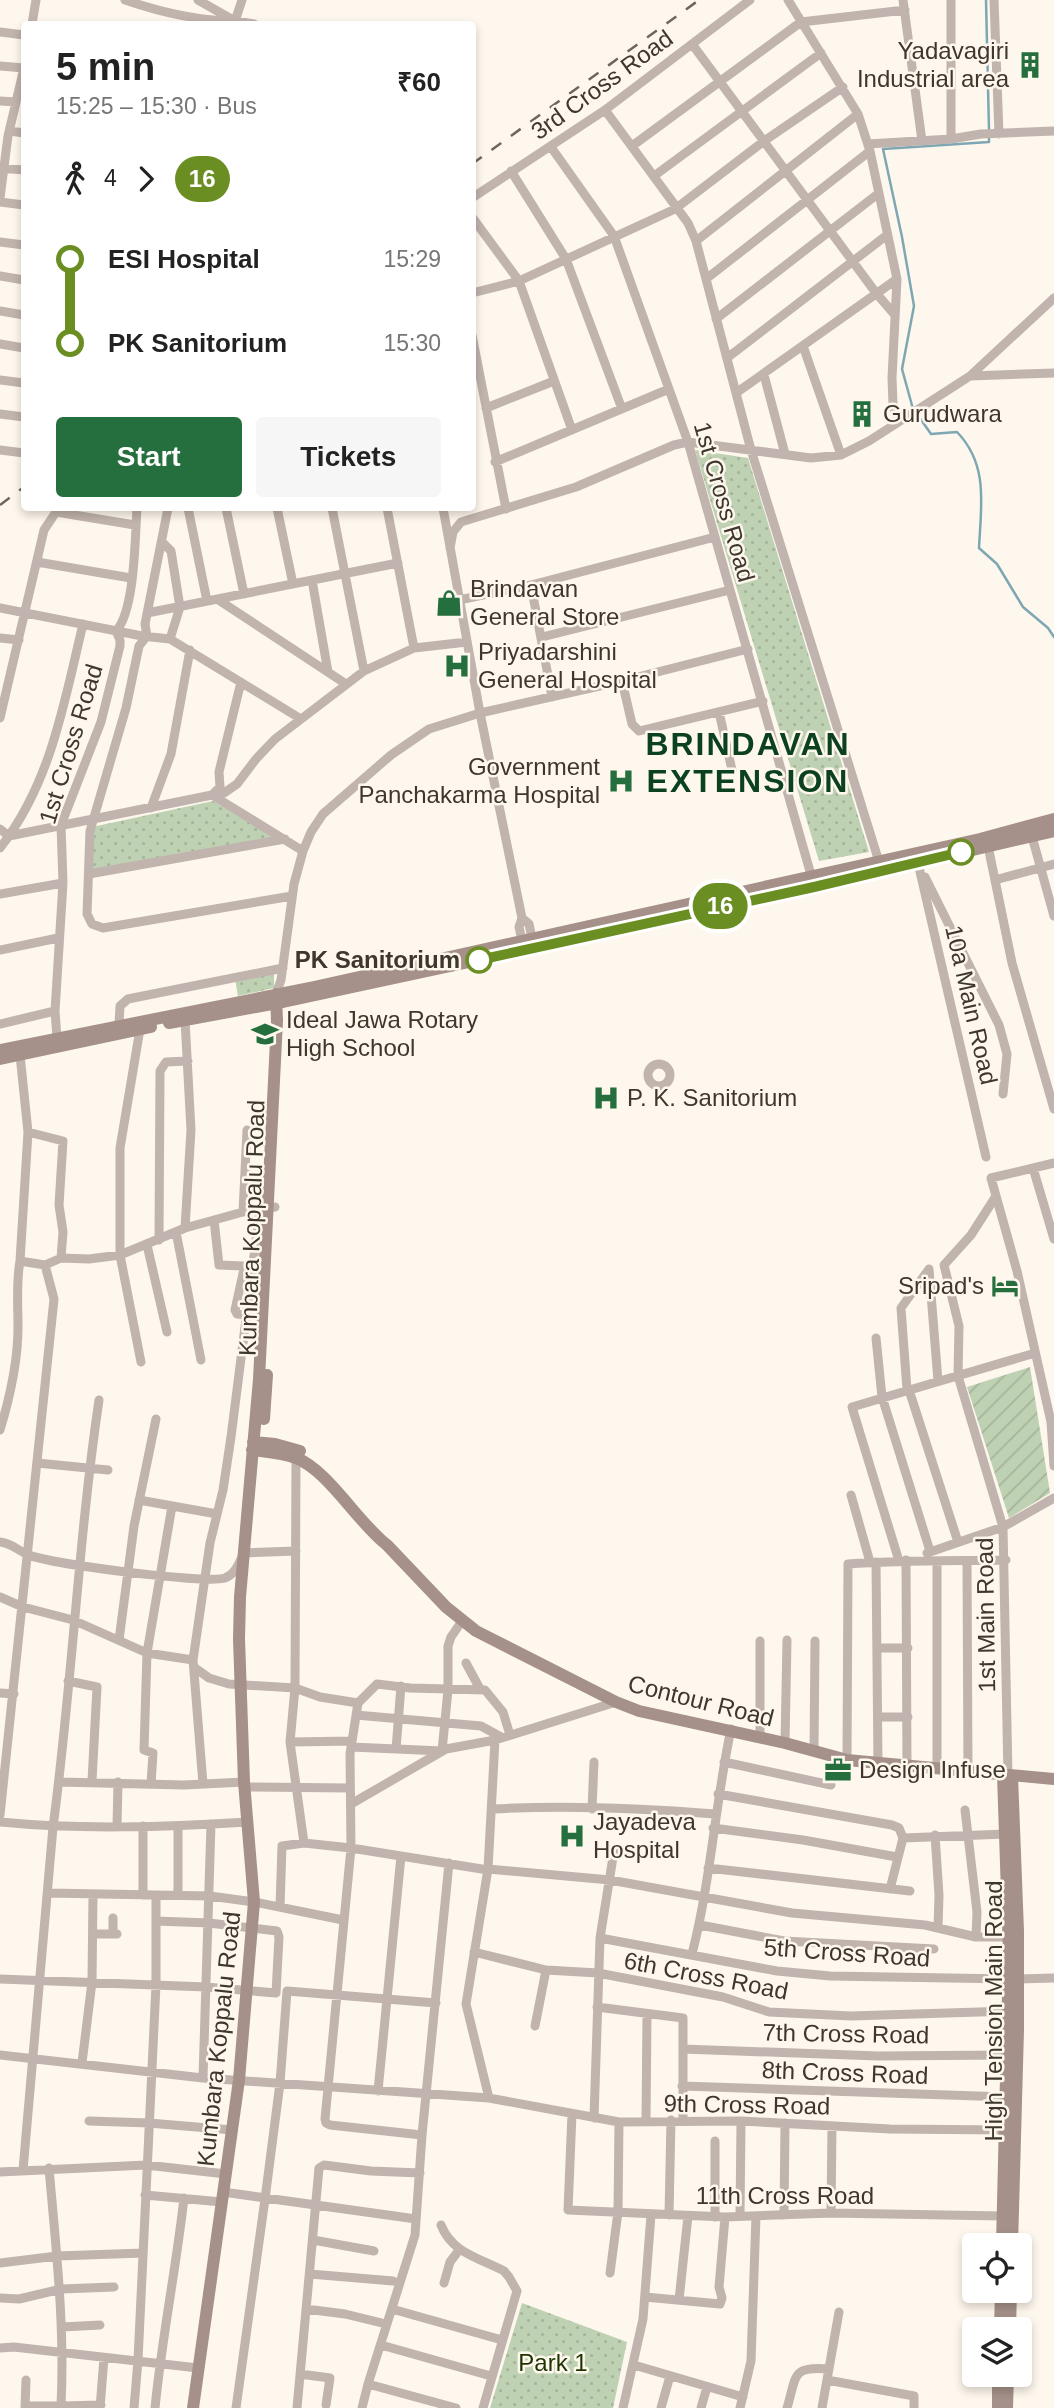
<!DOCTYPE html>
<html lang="en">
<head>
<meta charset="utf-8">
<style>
  :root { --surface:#fff; --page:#f6f6f6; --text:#222; --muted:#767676; --accent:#246f3d }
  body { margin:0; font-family:Arial,sans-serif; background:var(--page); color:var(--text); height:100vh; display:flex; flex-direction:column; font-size:26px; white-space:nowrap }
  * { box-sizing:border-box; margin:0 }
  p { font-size:23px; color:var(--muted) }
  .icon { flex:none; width:38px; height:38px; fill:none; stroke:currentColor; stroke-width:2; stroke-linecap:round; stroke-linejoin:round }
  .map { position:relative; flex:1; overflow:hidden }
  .drawer { position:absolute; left:21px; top:21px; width:455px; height:490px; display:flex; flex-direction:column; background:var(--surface); border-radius:7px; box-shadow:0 4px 10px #0003 }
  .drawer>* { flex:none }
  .badge { padding:0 14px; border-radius:23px; font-size:24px; line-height:46px }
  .tools { position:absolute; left:962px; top:2233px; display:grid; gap:14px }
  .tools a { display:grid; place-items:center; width:70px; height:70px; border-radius:7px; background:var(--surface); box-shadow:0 4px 10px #0003; font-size:35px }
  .map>.badge { position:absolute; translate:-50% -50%; box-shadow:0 0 0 4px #fff }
  .legs { display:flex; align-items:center; gap:10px; height:77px; padding:0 35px; font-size:23px }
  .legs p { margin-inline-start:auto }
  .summary { display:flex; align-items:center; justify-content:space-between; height:119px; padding:0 35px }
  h1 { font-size:38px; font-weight:600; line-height:52px }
  .button { display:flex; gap:14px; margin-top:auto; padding:14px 35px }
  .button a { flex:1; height:80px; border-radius:7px; background:var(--accent); color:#fff; font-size:28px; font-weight:600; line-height:80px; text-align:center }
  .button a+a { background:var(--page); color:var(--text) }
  ul { padding:0 35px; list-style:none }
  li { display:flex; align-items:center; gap:24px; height:84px; font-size:26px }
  li i { display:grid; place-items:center; width:10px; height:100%; margin:0 9px; background:currentColor }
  li i::after { content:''; width:18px; height:18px; margin:-9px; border:5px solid; border-radius:50%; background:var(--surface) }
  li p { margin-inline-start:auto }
  li:first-child i { background:linear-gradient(#0000 50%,currentColor 0) }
  li:last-child i { background:linear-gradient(currentColor 50%,#0000 0) }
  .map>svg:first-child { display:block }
</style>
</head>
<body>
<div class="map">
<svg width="1054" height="2408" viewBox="0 0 1054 2408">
  <defs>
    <pattern id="park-dots" width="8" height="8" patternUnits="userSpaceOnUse" patternTransform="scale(1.75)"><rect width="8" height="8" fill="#bfd1b3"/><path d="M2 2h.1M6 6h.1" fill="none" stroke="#a5b49a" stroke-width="1.8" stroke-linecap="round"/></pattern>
    <pattern id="garden-furrows" width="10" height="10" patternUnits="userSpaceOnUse" patternTransform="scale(1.75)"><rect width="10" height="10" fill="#bfd1b3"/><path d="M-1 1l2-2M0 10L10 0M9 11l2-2" fill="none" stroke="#a5b49a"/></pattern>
  </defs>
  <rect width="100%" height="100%" fill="#fef7ed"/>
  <!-- park -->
  <path fill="url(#park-dots)" d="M695,450L748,458L869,852L819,861Z
    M213,801L276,837L91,872L92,827Z
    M274,971V988L238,996L235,979Z
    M522,2303L627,2342L613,2408H490Z"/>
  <!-- garden -->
  <path fill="url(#garden-furrows)" d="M1030,1367L1050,1493L1009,1518L967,1387Z"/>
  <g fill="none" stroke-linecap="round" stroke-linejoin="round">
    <!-- stream -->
    <path stroke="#7ea7b3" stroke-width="2.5" d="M986,0L989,130
      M913,409L902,369L914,306L902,237L883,149L989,142V136
      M917,414L931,434L957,432C989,465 981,506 979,548L997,564L1023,607L1048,628L1054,637"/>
    <!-- street -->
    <path stroke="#c1b3ad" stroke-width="9" d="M125,0C160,12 198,21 235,21L242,0
      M198,0L235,21L254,24
      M788,0L858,114L870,151L897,279L892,378L893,404L898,422
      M903,0L922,141
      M951,0V139
      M994,0L999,134
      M32,24L36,0
      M0,32L24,35
      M692,44L876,293L895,315
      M0,66L24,68
      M0,101L16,102
      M605,110L688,223L696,241L751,450L880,865
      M10,131L24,133
      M868,144L951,139L981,134L1054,131
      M632,146L801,22L905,10
      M551,147L614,236L688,442L813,882
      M0,168L24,170
      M511,171L566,259L622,409
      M654,176L821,53
      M0,198L8,136L24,68
      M472,198L605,110L750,0
      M0,202L24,205
      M472,217L519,281L572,430
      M696,241L858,114
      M0,242L24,245
      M0,276L24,280
      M706,279L870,151
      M472,293L519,281L675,209L764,141L843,87
      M0,311L24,315
      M716,319L879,193
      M472,335L506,509
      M0,344L24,348
      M803,346L841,455
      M727,358L887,235
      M764,375L785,454
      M970,376L1054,373
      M0,380L24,383
      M736,393L897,279
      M486,408L554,381
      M0,414L24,417
      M0,450L24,453
      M495,462L669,389
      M168,508L145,624L147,636L139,646L126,708L90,831L87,914L92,924L103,928L292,896
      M188,508L207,601
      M226,508L244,594
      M277,508L293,584
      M332,508L364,671
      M387,508L414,648
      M443,508L480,713L522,918L519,927L523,945
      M56,512L135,525
      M162,542L171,551L180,607L170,639
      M450,548L453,532L461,522L576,487L674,445L688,442L811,458L841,455L869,441L970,376L1054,298
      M37,562L131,578
      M312,580L328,672
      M531,585L552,697
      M217,599L346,684
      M459,600L531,585L715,537
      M0,608L142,636L170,639L301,719
      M147,613L398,563
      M542,637L730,590
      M0,638L19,640
      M622,681L632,724L639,731L763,701
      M719,712L732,770
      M0,718L44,530L56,512L63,508
      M212,795L224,793L237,784L256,759L275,739L364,671L414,648L467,642
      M212,795L220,787L219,772L241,682
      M151,808L171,754L190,650
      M0,829L9,836L212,795L303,851
      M1031,833L1054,916
      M988,846L1012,963L1054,1109
      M0,848C51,783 64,703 83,624
      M918,863L986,1157
      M89,874L285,839
      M925,877L999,1025L1007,1054L1003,1094
      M995,880L1054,864
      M0,894L63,883
      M522,918L529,924L533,943
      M0,950L58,938
      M276,994L281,980L294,884L303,851L311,832L323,814L391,755L429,729L480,713L622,681L748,649
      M185,1020L191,1130L185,1228
      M0,1024L55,1011
      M119,1024L120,1006L128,999L283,968
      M140,1029L120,1148V1255L141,1362
      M57,1038L55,1011L63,883L61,825L101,722L120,646V640L116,631C135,611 135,537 137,508
      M648 1075a11 11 0 1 1 22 0a11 11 0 1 1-22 0Z
      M28,1132L63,1141L59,1205L63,1232L61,1258L45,1265
      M1054,1163L991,1178L1017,1271L1051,1422L1054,1466
      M1033,1168L1054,1239
      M996,1196L971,1235L944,1265L959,1326L958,1376L1003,1527L1008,1776
      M243,1212L247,1130
      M214,1220L219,1265L243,1266L244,1269L235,1310L237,1314L245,1315
      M176,1232L201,1360
      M159,1240L160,1071L166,1062L188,1061
      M147,1245L167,1332
      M61,1258L89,1259L120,1255L185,1228L243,1212L275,1207
      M876,1338L882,1397L930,1551
      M907,1390L901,1308L929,1269L938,1381
      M909,1390L958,1542
      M0,1430C10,1397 18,1362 18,1327C18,1304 16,1283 20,1261
      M296,1458L295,1688L290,1742L304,1843
      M37,1463L108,1470
      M851,1495L870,1562
      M139,1500L217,1514
      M0,1542C12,1543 18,1551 29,1555C51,1564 205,1584 225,1578C236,1574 239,1562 244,1553L296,1551
      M927,1553L1003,1527L1054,1498
      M906,1560L907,1766
      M899,1561L852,1407L1035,1353
      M967,1561L968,1773
      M876,1562L878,1764
      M937,1562V1769
      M0,1597L23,1607L73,1620L147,1653L193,1660
      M119,1640L134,1526L156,1419
      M877,1648H908
      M466,1663L480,1689
      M195,1668L209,1678L229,1684L295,1688L320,1697L358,1703
      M68,1681L97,1687L92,1781
      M0,1693L14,1694
      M356,1715L481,1726L501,1737
      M878,1717H908
      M760,1737V1641
      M290,1742L352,1741
      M785,1743L787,1640
      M351,1747L442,1751L448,1690V1646L451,1637L462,1621
      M396,1749L401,1686
      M814,1751L815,1641
      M847,1760L848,1564C901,1560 953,1561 1006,1560
      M724,1762L831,1785
      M59,1782L184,1785L244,1782
      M151,1784L153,1753L144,1750L147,1653L172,1506
      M203,1784L193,1660L210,1543L223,1490L231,1437L260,1209
      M244,1787L349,1788
      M718,1794L892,1825L899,1828L903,1838
      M351,1804L446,1749L495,1740
      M492,1809C566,1805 641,1808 715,1814
      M592,1809L594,1762
      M965,1810L977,1912L976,1937
      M0,1815L54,1299L45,1265L20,1261L28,1132L20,1055
      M0,1822C82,1830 165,1827 248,1822
      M117,1826L118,1782
      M143,1826V1895
      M713,1828L803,1840L897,1857
      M935,1835L939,1895L938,1928
      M708,1868L910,1891
      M488,1869L610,1880L792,1913L925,1925L976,1937H1013
      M890,1889L903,1838L1006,1834
      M48,1893L210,1896L254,1902L343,1920
      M178,1895V1826
      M280,1907L282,1846L304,1843L351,1848L488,1870
      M700,1925L784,1941L934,1949
      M93,1934H117
      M113,1934V1918
      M600,1938L777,1971L830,1976L1009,1979
      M474,1952L546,1970L598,1973L723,1997L769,2012L851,2016L1011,2011
      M692,1954C711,1880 715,1804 731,1729
      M0,1979L206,1987L276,1993L279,1937L277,1931L209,1923L156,1921
      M1018,1979L1054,1978
      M597,2007L683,2018V2121
      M535,2026L546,1970
      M683,2049L878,2056L1008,2055
      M0,2055L203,2078L489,2098L619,2122L741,2121L890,2129L1006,2130
      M82,2063L92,1982L93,1894
      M203,2078L211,1824
      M682,2086L1007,2097
      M378,2091L401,1856
      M489,2098L466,2004L488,1869L495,1740L616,1702
      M572,2114L568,2210L725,2217L831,2213L1003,2216
      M594,2118L600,1938L614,1851
      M89,2121L149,2123L232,2130
      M646,2122L647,2014
      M422,2135L330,2125L326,2123L325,2119L351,1848L350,1754L358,1703L377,1684L410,1688L485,1690L503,1712L510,1735
      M715,2141V2217
      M49,2168C56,2248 65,2326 61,2406L101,2405
      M23,2170L53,1827C72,1686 78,1542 99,1400
      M0,2172L146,2165L226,2174
      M223,2192L416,2219
      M145,2195L222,2202
      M831,2213L832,2126
      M669,2215L671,2120
      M784,2215L785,2123
      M740,2216L741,2121
      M441,2225C452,2253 479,2258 504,2271L509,2277L517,2291L483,2408
      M313,2240L374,2251
      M0,2263L57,2256L143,2253
      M610,2273L618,2212L619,2122
      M310,2274L393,2281
      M444,2283L450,2262L459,2250
      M645,2297L720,2304L722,2298L719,2287L725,2217
      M0,2298L19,2299L61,2289L114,2287
      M679,2300L688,2216
      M306,2309L345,2314L382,2323
      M392,2309L502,2340
      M62,2327L100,2325
      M381,2345L491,2376
      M0,2348L14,2347L198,2368
      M634,2365L743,2397
      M300,2374L330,2378L326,2405
      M827,2380L914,2396V2408
      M368,2384L456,2408
      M25,2406H61
      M25,2408L26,2380
      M100,2408L104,2358
      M134,2408L138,2360L156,1985V1895
      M155,2408C162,2337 176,2269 184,2198
      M236,2408L265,2199L280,2083L287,1991L436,2003
      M297,2408L319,2168L324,2165L371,2171L420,2173
      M362,2408L368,2384L415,2235L422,2135L449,1863
      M623,2408L643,2319L651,2215
      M661,2408L670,2376
      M701,2408L707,2387
      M740,2408L751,2361L756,2216
      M787,2408C797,2375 791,2366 829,2369
      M822,2408L839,2312"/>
    <!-- secondary -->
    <path stroke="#a59189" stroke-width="12" d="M169,1023L283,1002L525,950L675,916L814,887L1054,831
      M0,1050L315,987L980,839L1054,819
      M0,1059L151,1027
      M264,1419L267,1375
      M253,1442L275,1444L300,1451
      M252,1450C267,1452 282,1453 296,1458C328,1470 358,1523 387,1545L446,1607L476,1631L616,1702L639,1711L785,1743L847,1760L1054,1779
      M1002,2245L1009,1952L1003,1775
      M1012,2245L1018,2030V1931L1012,1776
      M1000,2329L1001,2291
      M1010,2329L1011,2291
      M193,2408L239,2080L254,1902L244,1782L239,1639L240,1597L259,1379L277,1021L276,994
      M998,2408V2375
      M1007,2408L1008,2375"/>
    <!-- rail -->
    <path stroke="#6d665c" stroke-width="2.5" stroke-dasharray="12 12" stroke-linecap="butt" d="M472,164L699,0
      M0,505L24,487"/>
  </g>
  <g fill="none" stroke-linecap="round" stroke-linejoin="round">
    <defs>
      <path id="line-1" d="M479,960L814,887L961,852"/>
    </defs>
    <!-- line-1 casing -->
    <use href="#line-1" stroke="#fff" stroke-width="16"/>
    <!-- line-1 -->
    <use href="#line-1" stroke="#6b8e23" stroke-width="10"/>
  </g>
  <!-- icons -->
  <defs>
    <symbol id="building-bare" viewBox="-9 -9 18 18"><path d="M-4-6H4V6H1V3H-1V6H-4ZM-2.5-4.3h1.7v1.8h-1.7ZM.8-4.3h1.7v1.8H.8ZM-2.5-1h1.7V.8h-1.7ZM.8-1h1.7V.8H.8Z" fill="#246f3d" stroke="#fef7ed" stroke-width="2.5" paint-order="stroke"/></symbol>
    <symbol id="shop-bare" viewBox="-9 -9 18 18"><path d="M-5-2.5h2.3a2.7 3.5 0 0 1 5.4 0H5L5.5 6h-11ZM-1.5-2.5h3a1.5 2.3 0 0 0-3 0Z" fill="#246f3d" stroke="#fef7ed" stroke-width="2.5" paint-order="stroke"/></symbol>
    <symbol id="hospital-bare" viewBox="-9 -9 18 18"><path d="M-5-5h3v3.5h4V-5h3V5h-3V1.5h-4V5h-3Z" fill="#246f3d" stroke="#fef7ed" stroke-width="2.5" paint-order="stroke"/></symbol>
    <symbol id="school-bare" viewBox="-9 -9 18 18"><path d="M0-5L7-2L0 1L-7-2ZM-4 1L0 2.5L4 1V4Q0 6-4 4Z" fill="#246f3d" stroke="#fef7ed" stroke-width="2.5" paint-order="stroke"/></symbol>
    <symbol id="hotel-bare" viewBox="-9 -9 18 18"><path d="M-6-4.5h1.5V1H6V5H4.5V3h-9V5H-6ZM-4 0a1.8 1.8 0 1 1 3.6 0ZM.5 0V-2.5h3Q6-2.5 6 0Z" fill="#246f3d" stroke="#fef7ed" stroke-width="2.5" paint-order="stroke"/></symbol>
    <symbol id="office-bare" viewBox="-9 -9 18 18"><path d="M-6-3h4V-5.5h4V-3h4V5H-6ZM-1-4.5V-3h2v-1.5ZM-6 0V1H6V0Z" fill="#246f3d" stroke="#fef7ed" stroke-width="2.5" paint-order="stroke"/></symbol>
  </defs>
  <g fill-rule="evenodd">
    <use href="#building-bare" x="1011" y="46" width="38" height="38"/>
    <use href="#building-bare" x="843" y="395" width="38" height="38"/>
    <use href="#shop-bare" x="430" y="584" width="38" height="38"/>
    <use href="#hospital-bare" x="438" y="647" width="38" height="38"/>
    <use href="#hospital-bare" x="602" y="762" width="38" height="38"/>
    <use href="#school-bare" x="246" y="1015" width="38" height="38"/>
    <use href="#hospital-bare" x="587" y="1079" width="38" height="38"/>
    <use href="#hotel-bare" x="986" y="1267" width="38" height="38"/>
    <use href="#office-bare" x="819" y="1751" width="38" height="38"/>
    <use href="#hospital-bare" x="553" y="1817" width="38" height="38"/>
  </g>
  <!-- markers -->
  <g fill="#fff" stroke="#6b8e23" stroke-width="3.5">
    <circle cx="961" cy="852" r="12"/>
    <circle cx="479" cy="960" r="12"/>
  </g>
  <g text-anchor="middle" stroke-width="5" stroke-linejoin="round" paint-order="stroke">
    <!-- poi labels -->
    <g font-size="24" fill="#3e372d" stroke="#fef7ed" text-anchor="start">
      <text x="1009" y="59" text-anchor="end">Yadavagiri<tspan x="1009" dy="28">Industrial area</tspan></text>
      <text x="883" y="422">Gurudwara</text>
      <text x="470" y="597">Brindavan<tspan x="470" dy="28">General Store</tspan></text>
      <text x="478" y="660">Priyadarshini<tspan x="478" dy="28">General Hospital</tspan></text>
      <text x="600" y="775" text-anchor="end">Government<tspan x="600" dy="28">Panchakarma Hospital</tspan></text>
      <text x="286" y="1028">Ideal Jawa Rotary<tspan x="286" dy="28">High School</tspan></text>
      <text x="627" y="1106">P. K. Sanitorium</text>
      <text x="984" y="1294" text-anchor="end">Sripad's</text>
      <text x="859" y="1778">Design Infuse</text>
      <text x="593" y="1830">Jayadeva<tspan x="593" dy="28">Hospital</tspan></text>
    </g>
    <!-- street labels -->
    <g font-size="24" fill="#3e372d" stroke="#fef7ed">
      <text transform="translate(602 85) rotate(-36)" y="8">3rd Cross Road</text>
      <text transform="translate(724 502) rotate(74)" y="8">1st Cross Road</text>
      <text transform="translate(71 744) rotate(-73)" y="8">1st Cross Road</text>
      <text transform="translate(971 1005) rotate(77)" y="8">10a Main Road</text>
      <text transform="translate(252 1228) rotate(-88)" y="8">Kumbara Koppalu Road</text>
      <text transform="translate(986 1615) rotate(-91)" y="8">1st Main Road</text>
      <text transform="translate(701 1701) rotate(14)" y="8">Contour Road</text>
      <text transform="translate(847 1953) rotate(4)" y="8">5th Cross Road</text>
      <text transform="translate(706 1976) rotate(11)" y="8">6th Cross Road</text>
      <text transform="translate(994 2011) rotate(-90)" y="8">High Tension Main Road</text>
      <text transform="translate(846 2034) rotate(1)" y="8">7th Cross Road</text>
      <text transform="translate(219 2039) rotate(-84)" y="8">Kumbara Koppalu Road</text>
      <text transform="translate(845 2073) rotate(2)" y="8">8th Cross Road</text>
      <text transform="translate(747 2105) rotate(1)" y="8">9th Cross Road</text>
      <text x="785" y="2204">11th Cross Road</text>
    </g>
    <!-- stop labels -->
    <g font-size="24" font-weight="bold" fill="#3e372d" stroke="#fef7ed" text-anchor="end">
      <text x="460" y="968">PK Sanitorium</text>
    </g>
    <!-- park labels -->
    <g font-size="24" fill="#1c3402" stroke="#fef7ed">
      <text x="553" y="2371">Park 1</text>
    </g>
    <!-- district labels -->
    <g font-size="32" font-weight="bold" letter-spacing="2" fill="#0b411f" stroke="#fef7ed">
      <text x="748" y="755">BRINDAVAN<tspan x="748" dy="37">EXTENSION</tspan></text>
    </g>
  </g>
</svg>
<div class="tools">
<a><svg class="icon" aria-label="locate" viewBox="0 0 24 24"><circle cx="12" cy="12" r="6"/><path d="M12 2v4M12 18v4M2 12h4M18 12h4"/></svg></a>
<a><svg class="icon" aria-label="layers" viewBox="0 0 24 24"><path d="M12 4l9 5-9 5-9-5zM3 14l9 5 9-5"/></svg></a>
</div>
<b class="badge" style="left:720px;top:906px;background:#6b8e23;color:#fff">16</b>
<section class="drawer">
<div class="summary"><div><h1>5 min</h1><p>15:25 – 15:30 · Bus</p></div><b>₹60</b></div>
<div class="legs"><svg class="icon" aria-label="walk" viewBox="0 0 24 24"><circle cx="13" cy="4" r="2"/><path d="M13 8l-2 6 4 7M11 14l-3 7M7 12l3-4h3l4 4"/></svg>4<svg class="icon" aria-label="forward" viewBox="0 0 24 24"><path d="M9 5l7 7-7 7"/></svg><b class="badge" style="background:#6b8e23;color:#fff">16</b></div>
<ul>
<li><i style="color:#6b8e23"></i><b>ESI Hospital</b><p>15:29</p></li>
<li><i style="color:#6b8e23"></i><b>PK Sanitorium</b><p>15:30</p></li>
</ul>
<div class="button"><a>Start</a><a>Tickets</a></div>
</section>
</div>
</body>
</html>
